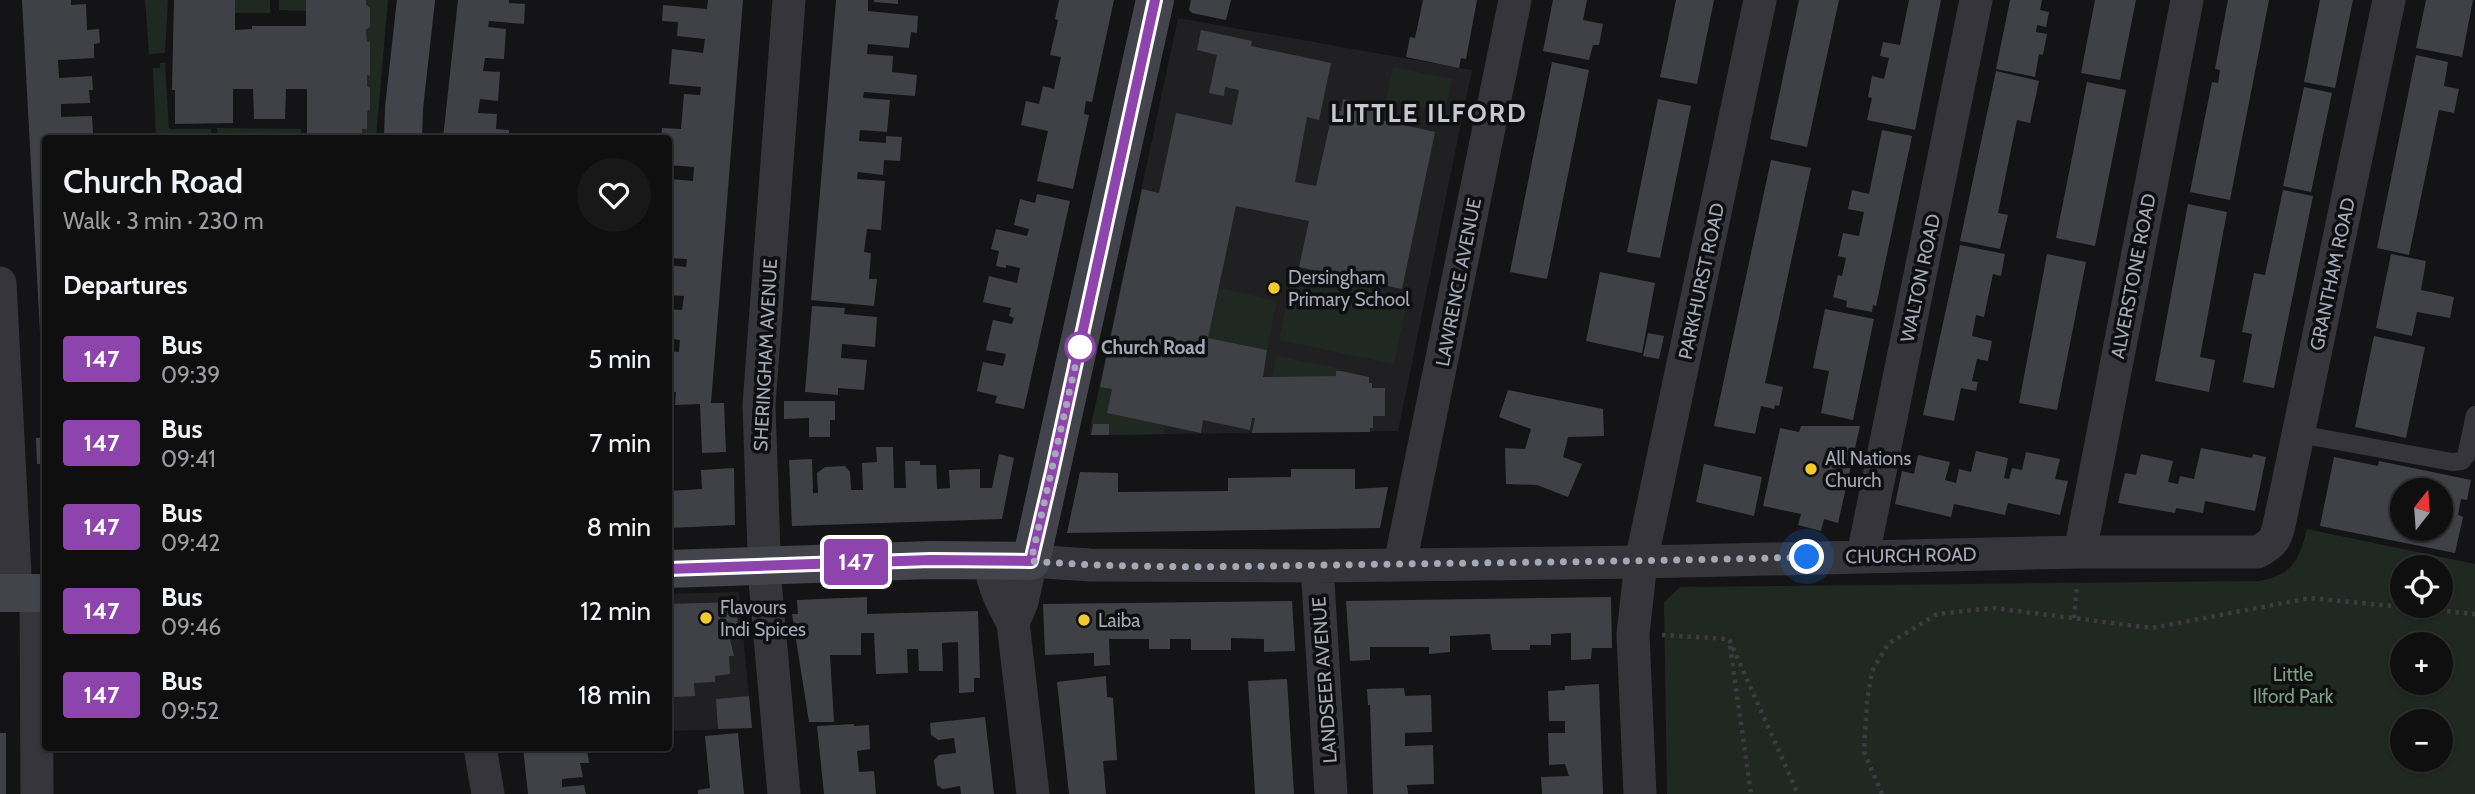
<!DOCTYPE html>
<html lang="en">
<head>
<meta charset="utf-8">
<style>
  :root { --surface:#0f0f10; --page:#181819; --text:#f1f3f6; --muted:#9b9c9f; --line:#2f2f30 }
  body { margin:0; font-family:Cabin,sans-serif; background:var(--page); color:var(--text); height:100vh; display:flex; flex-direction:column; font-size:26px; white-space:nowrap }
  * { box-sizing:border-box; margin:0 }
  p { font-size:23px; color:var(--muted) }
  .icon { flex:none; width:38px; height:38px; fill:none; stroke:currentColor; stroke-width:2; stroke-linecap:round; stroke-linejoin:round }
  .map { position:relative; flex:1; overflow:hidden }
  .sheet { position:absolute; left:42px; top:135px; width:630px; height:616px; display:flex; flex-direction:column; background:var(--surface); border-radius:7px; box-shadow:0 2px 5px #0004,0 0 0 2px var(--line) }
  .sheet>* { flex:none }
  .badge { padding:0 14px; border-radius:5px; font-size:24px; line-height:46px }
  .needle { width:46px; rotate:17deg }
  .controls { position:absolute; left:2390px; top:478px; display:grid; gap:14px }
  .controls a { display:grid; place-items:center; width:63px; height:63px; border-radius:50%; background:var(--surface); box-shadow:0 2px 5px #0004,0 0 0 2px var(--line); font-size:35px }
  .you { position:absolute; width:35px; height:35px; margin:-18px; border:5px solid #fff; border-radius:50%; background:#1a73e8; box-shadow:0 0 0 10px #1a73e833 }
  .map>.badge { position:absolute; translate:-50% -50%; box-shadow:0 0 0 4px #fff }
  h2 { padding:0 21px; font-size:26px; line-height:63px }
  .round { display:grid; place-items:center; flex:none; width:74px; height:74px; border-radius:37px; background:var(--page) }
  .overview { display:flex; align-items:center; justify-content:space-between; height:119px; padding:0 21px }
  h1 { font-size:33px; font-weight:600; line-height:52px }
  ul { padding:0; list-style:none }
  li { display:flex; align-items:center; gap:21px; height:84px; padding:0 21px }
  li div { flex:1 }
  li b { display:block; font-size:26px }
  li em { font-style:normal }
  li .badge { min-width:77px; font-weight:700; text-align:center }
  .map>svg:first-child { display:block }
</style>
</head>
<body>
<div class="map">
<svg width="2475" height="794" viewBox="0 0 2475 794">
  <rect width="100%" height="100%" fill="#141416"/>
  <!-- built -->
  <path fill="#202023" d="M1178,18L1472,70L1398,431L1089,435Z
    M739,592L752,728L669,731L668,594Z"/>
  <!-- green -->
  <path fill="#202822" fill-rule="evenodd" d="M145,0H168L165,53L149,54Z
    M235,0H270V13H235Z
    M279,0H306V11L279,10Z
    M366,0H388L376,138H363L362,129H367V112L370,109V89L367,86V75H370V42L367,41L366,30L370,27V8L366,4Z
    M160,63H165L169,129H211L212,137L156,138L153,68H160Z
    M1393,67L1452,79L1445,112L1386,100Z
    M217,128L301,129V138H218Z
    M1293,272L1408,296L1394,364L1279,340Z
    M1219,288L1277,301L1267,350L1208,338Z
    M1276,356L1341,369L1336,376L1272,377Z
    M1100,387L1112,389L1107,413L1165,426L1163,434L1109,435V424H1091Z
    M2307,529L2475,564V794H1667L1664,602L1680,587L2259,581C2292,575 2299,561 2307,529ZM2403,567H2441V606H2403ZM2403,644H2441V682H2403ZM2403,721H2441V760H2403Z"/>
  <!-- building -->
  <path fill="#404146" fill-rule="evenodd" d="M22,0H71V5L86,4L87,30L99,29L100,43L94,44V58L58,60L59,78L92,76L93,90H89L90,103L61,104V117L92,116L93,133L79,134L80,138H46V388H43Z
    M174,0H235V30L252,29V26H306V0H366V4L370,8V27L366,30L367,41L370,42V76L367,75V86L370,88V109L367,112V129H362L363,138H307V89H286L285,119H254L253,89H233V123L175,124V90H172Z
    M458,0H509V3L525,4L524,24L489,21L488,27L506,29L504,59L485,58L483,71L500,72L498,101L480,99L478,113L497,114L496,129L509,130V138H443Z
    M708,0H743L711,403H724L726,452L702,453L700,404L675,405L676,392L668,391V351L679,352L680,340L668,338V309L682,310L684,296L668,295V265L686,267L687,259L668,258V209L671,179L693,181L694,167L668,165V138H661L662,128L681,129L684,94L700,95L701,87L669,84L672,49L703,53L705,39L677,36L678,22L662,21L663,5L707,9Z
    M836,0H868V11L918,16L917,33L911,32L909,48L868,44L867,54L893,56L892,72L917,75L915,96L864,92L863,98L890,100L887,132L860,130L859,141L886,143V136L902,137L900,161L884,160L883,175L858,172L857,179L885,181L881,230L867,229L864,252L871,253L869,279H877L874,306L811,300Z
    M874,0H898V4L874,2Z
    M1059,0H1114L1092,102L1086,101L1084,114L1089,115L1073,189L1037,181L1048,131L1021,125L1026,101L1039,104L1043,86L1054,89L1061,57L1050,55L1058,20L1055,19Z
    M1191,0H1231L1226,20L1192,13L1189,10Z
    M1423,0H1477L1466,59L1461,58L1459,68L1406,57L1410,37L1415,38Z
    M1553,0H1587L1583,20L1603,24L1599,45H1593L1589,60L1543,51Z
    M1676,0H1714L1697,84L1660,77Z
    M1799,0H1839L1807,147L1770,139Z
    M1909,0H1941L1915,130L1867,120L1872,98L1868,97L1872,76L1884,79L1889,58L1880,56L1883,42L1900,45Z
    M2010,0H2042L2040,10L2049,12L2046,27L2037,25L2036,32L2047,34L2043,55L2039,54L2035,77L1996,69Z
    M2095,0H2136L2120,80L2081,73Z
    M2228,0H2269L2230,200L2190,192L2212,82L2218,83L2220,70L2215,69Z
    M2320,0H2353L2335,88L2304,82Z
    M2426,0H2473L2462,57L2416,48Z
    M1201,30L1252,41L1251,46L1331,63L1319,120L1307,117L1295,182L1316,186L1333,110L1341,111L1343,99L1379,107L1377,119L1435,132L1402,289L1299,267L1309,221L1236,206L1208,338L1267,350L1263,377L1336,376V371H1341L1369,377V383H1372V388H1385V416H1373V428H1370V432L1252,433L1255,418H1252L1250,430L1203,420L1201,433L1107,413L1112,389L1100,387L1142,189L1159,193L1176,113L1232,125L1239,90L1225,87L1224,96L1209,93L1217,55L1197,50Z
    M2416,55L2448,62L2444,86L2459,89L2454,113L2439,110L2409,255L2377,248Z
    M1552,62L1589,70L1547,279L1510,272Z
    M1996,71L2039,81L2030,123L2017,120L1998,213L2008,215L2000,249L1960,241Z
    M2087,82L2126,90L2095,246L2056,238Z
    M2304,87L2332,93L2311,192L2283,186Z
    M1658,99L1691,106L1660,258L1627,252Z
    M1882,130L1912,136L1876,306L1873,305L1872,312L1846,307L1847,301L1833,297L1838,275L1842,276L1846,258L1838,256L1843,233L1859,236L1864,212L1848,209L1852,190L1869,194Z
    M1771,160L1811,168L1765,383L1783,387L1779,406L1775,405L1774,409L1761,406L1755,434L1714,426Z
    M2283,190L2313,196L2274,388L2243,382L2252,334L2242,332L2254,273L2265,275Z
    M1037,194L1070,201L1024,409L995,403L997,396L977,391L983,362L1003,366L1006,354L986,350L993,320L1012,324L1014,318L1009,316L1011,308L983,302L989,276L1017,283L1020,268L1006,265V268L996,266L999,251L991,249L996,229L1027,236L1029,229L1014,225L1020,199L1035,203Z
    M2188,204L2227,212L2200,357L2215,360L2209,392L2155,381Z
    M1960,245L2005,254L2001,276L1993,274L1984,317L1976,315L1972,336L1992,341L1988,361L1977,359L1972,381L1978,382L1976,391L1961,388L1954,421L1923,415Z
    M2047,254L2086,262L2057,410L2019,403Z
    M2391,254L2426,261L2421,290L2454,297L2450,318L2417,312L2412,336L2376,328Z
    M1600,272L1655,283L1642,353L1586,341Z
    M812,306L845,308L844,314L877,317L875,347L842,344L841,358L867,360L864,390L838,388V395L805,392Z
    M1825,309L1874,319L1853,420L1821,413L1829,371L1813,368Z
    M1648,333L1664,336L1659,359L1643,356Z
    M2374,336L2425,347L2406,438L2355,427Z
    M1508,390L1603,409L1604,436L1568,437L1563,457L1582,464L1568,497L1537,485L1506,484L1505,448L1525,449L1531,429L1499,417Z
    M784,401H835V420H830V437H809V418L784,419Z
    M1093,424H1109V435H1091Z
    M1801,426H1860L1838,523L1824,519L1821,531L1798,525L1801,514L1763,506L1780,428L1799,432Z
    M46,437V464H37L36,438Z
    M876,447H893L894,488H906L905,461H920V465H936L937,489L950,488L949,470L980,469V488H992L999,454L1014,458L1002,519L792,526L789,460L812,459L813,493H818L817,473L825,467L845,466L850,472L851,490H863L862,463L877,462Z
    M2201,448L2252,458L2253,454L2266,457L2255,511L2205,501L2203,513L2176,508L2175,513L2118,503L2125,473L2136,475L2141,454L2173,461L2168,482L2178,484L2180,476L2194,479Z
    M1976,451L2008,458L2004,478L2009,479L2012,468L2022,470L2026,452L2060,459L2055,479L2068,481L2060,515L2008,503L2005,515L1954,504L1951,517L1895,504L1902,471L1914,474L1918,455L1950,462L1945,480L1956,483L1959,469L1971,472Z
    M2334,457L2378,466L2379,461L2471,480L2467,500L2461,499L2458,515L2463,517L2455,553L2320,526ZM2403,490H2441V528H2403Z
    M1704,464L1762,477L1754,516L1696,502Z
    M734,468L735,525L668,528V491L702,489L701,470Z
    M1291,469H1355V489L1388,487L1380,528L1067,533L1080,472L1118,473V492L1228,491V478L1291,477Z
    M42,512H46V537H43Z
    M867,597V614L978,611L980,678H974V692L959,693L958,642L942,643L943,671H919L918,649H907L908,673L876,674L874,633H861V655H830L834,722H809L792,614H798L797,600Z
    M1611,597L1612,648H1592L1591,659L1571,660V633L1551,634V645H1530V650H1492L1490,634L1450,636V652L1429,654V647H1370V660L1350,661L1346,601Z
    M1292,601L1295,651L1264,652V639L1231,638V650H1191V639H1170V649H1149V639H1109L1110,665L1094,666V653L1045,655L1043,604Z
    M737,602L738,638L730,639L734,656H729L730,674L715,676V682L694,683L695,696L674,697L672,684H668V604Z
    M1106,676L1107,697L1113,698L1117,760L1103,761L1106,794H1069L1057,682Z
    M1287,679L1294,794H1255L1248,681Z
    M1599,684L1603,794H1542L1541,777L1569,776L1565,764L1549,765L1548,733H1565V721H1549L1548,691L1565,690V686Z
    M1404,688L1405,696L1431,695L1432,732L1405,733V746L1433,745L1434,784L1407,785L1408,794H1373L1370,705H1368L1367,689Z
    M749,696L752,728L718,729L716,699Z
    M985,717L994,794H961L960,786L943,789L937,785L934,760L939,755L956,753L954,738L938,740L931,735L930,723Z
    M854,724V726L869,725L870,749L857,751L859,772L874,771L876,794H824L817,726Z
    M0,733H6V794H0Z
    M738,733L744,794H698V790L710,788L705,736Z
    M241,747H331V752H241Z
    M523,747H557V751L587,749L589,763H580L583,777L562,779V787L584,785L586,794H528Z"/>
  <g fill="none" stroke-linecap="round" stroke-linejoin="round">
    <!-- path -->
    <path stroke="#3b3c42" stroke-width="4.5" stroke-dasharray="3.5 5" stroke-linecap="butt" d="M2074,618L2077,584
      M1662,635L1729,639L1798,794
      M1730,646L1751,794
      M1882,794L1864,752L1867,701L1872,671L1888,644L1937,614L1993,608L2152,628L2310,598L2475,614"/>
    <!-- service -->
    <path stroke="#35353b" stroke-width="18" d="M2299,434L2452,462L2462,461L2466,456L2475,415"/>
    <!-- minor -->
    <path stroke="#35353b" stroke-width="33" d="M0,283L16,594
      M2080,552L2187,0
      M1863,555L1976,0
      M989,560C993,584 1001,602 1013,623L1033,794
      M1400,564L1515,0
      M1317,566L1331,794
      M36,594L37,794
      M1013,623L1022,602L1031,561L1090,565L1317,566L1641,562L2080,552H2257C2276,543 2277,536 2281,516L2389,0
      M480,747L488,794
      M784,794L765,581L759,405L789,0
      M1640,794L1633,634L1641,562L1760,0"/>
    <!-- secondary -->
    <path stroke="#43444b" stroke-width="38" d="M403,138L404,108L416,0
      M668,569L931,560L1031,561L1155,0
      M0,593H46"/>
  </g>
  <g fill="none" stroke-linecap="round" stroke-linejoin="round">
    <defs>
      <path id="line" d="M668,569L931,560L1031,561L1052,472L1155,0"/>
    </defs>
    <!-- line casing -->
    <use href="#line" stroke="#fff" stroke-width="16"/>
    <!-- line -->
    <use href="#line" stroke="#8e44ad" stroke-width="10"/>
    <!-- walk -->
    <path stroke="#a5a8b6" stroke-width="7" stroke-dasharray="0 12.6" d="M1080,347V345L1031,561C1155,571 1279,565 1403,564C1538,562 1672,561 1807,557"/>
  </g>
  <!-- markers -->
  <g fill="#f3ca2e" stroke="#0f0f11" stroke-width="2.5">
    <circle cx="1274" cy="288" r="7"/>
    <circle cx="1811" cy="469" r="7"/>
    <circle cx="706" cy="618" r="7"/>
    <circle cx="1084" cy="620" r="7"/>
  </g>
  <circle fill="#fff" stroke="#8e44ad" stroke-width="3.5" cx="1080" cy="347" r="14"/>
  <g text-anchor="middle" stroke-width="7" stroke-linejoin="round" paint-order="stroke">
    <!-- street labels -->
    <g font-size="19" fill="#a5a8b6" stroke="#0f0f11">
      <text transform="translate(2332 274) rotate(-78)" y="7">GRANTHAM ROAD</text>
      <text transform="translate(2133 276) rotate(-79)" y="7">ALVERSTONE ROAD</text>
      <text transform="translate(1920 278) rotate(-78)" y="7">WALTON ROAD</text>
      <text transform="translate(1701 281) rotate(-78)" y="7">PARKHURST ROAD</text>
      <text transform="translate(1458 282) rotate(-79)" y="7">LAWRENCE AVENUE</text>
      <text transform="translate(765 355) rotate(-87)" y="7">SHERINGHAM AVENUE</text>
      <text transform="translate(1911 555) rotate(-1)" y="7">CHURCH ROAD</text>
      <text transform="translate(1324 680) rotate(-94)" y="7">LANDSEER AVENUE</text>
    </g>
    <!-- poi labels -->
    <g font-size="19" fill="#a5a8b6" stroke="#0f0f11" text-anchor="start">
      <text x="1288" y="284">Dersingham<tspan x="1288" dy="22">Primary School</tspan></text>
      <text x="1825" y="465">All Nations<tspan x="1825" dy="22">Church</tspan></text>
      <text x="720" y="614">Flavours<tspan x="720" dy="22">Indi Spices</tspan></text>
      <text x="1098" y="627">Laiba</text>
    </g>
    <!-- stop labels -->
    <g font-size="19" font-weight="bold" fill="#a5a8b6" stroke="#0f0f11" text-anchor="start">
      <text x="1101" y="354">Church Road</text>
    </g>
    <!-- park labels -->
    <g font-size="19" fill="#7ca183" stroke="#0f0f11">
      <text x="2293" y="681">Little<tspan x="2293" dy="22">Ilford Park</tspan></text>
    </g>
    <!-- district labels -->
    <g font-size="26" font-weight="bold" letter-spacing="2" fill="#c6c8d2" stroke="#0f0f11">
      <text x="1429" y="122">LITTLE ILFORD</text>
    </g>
  </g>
</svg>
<div class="controls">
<a><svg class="needle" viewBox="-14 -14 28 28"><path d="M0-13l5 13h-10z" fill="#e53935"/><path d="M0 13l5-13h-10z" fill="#9b9c9f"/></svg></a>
<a><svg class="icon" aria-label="locate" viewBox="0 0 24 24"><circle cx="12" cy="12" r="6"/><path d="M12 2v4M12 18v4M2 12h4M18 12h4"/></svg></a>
<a>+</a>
<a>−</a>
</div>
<div class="you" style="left:1807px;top:557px"></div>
<b class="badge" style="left:856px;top:562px;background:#8e44ad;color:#fff">147</b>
<section class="sheet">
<div class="overview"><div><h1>Church Road</h1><p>Walk · 3 min · 230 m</p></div><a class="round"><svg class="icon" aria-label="heart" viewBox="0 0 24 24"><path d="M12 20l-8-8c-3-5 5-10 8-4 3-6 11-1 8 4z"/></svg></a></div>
<h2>Departures</h2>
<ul>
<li><span class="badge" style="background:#8e44ad;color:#fff">147</span><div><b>Bus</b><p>09:39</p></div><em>5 min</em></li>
<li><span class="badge" style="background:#8e44ad;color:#fff">147</span><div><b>Bus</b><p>09:41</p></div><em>7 min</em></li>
<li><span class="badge" style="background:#8e44ad;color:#fff">147</span><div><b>Bus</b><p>09:42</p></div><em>8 min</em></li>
<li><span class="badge" style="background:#8e44ad;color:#fff">147</span><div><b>Bus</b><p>09:46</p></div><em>12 min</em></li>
<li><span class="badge" style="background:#8e44ad;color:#fff">147</span><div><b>Bus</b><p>09:52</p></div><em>18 min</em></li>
</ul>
</section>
</div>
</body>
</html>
